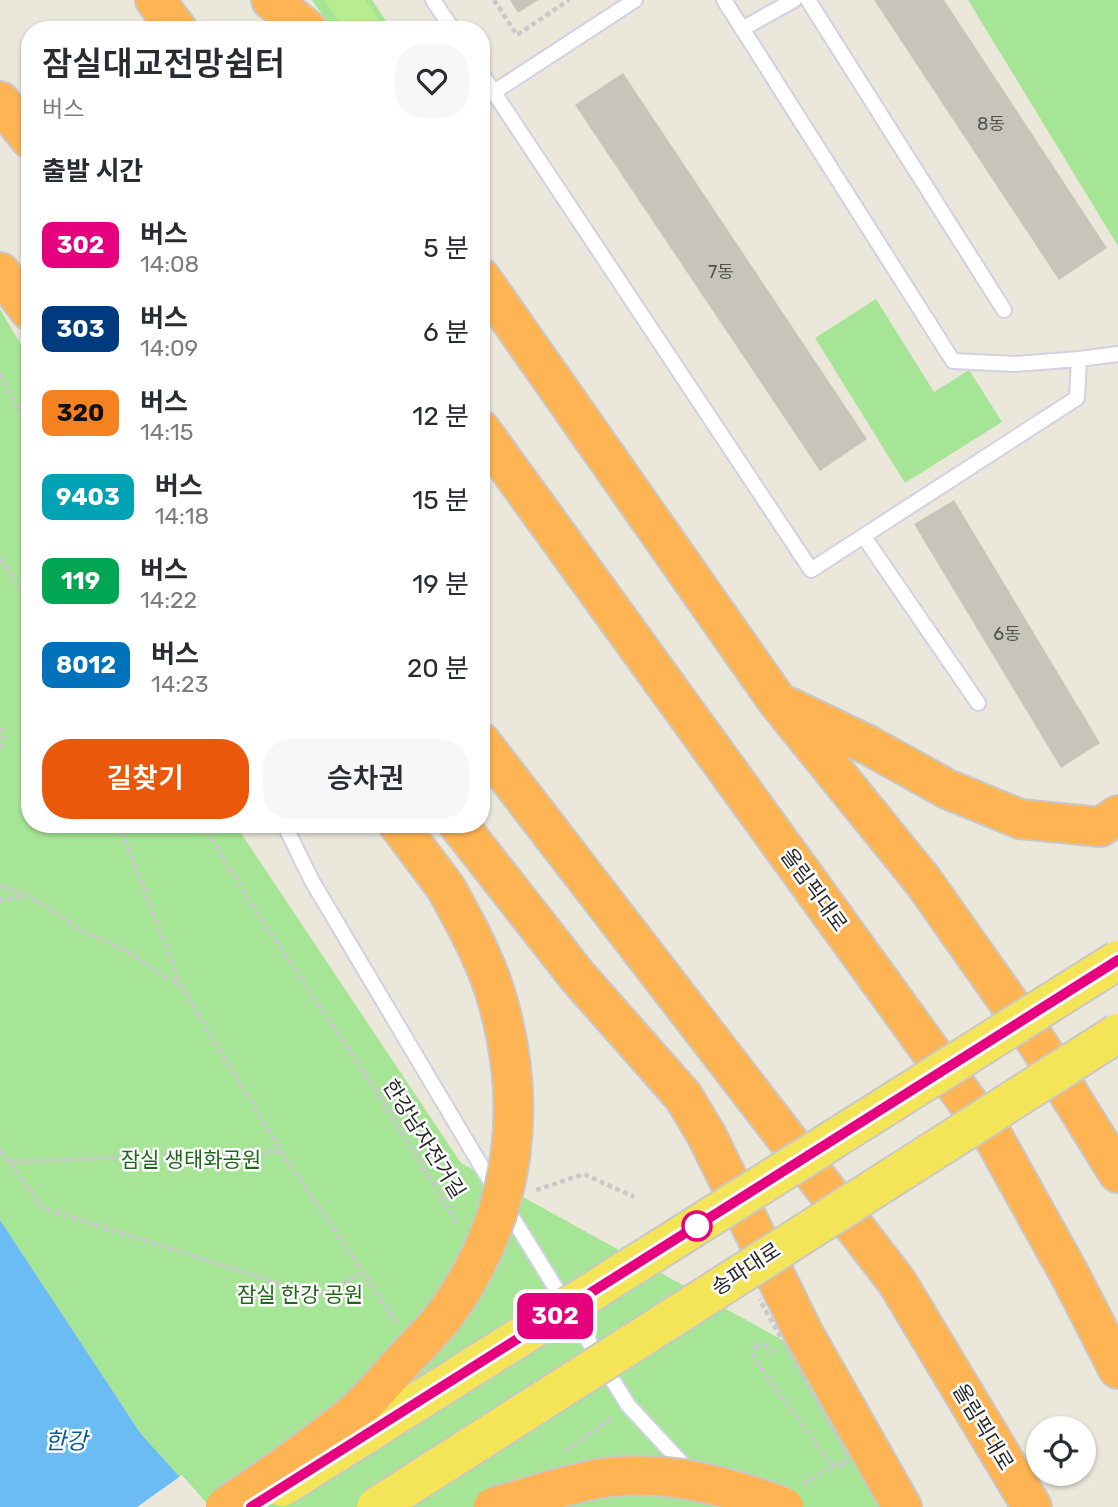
<!DOCTYPE html>
<html lang="ko">
<head>
<meta charset="utf-8">
<style>
  :root { --surface:#fff; --page:#f7f7f7; --text:#2b2b33; --muted:#7c7c81; --accent:#ea580c }
  body { margin:0; font-family:Rubik,"Noto Sans KR",sans-serif; background:var(--page); color:var(--text); height:100vh; display:flex; flex-direction:column; font-size:26px; white-space:nowrap }
  * { box-sizing:border-box; margin:0 }
  p { font-size:23px; color:var(--muted) }
  .icon { flex:none; width:38px; height:38px; fill:none; stroke:currentColor; stroke-width:2; stroke-linecap:round; stroke-linejoin:round }
  .map { position:relative; flex:1; overflow:hidden }
  .drawer { position:absolute; left:21px; top:21px; width:469px; height:812px; display:flex; flex-direction:column; background:var(--surface); border-radius:28px; box-shadow:0 2px 5px #0004 }
  .drawer>* { flex:none }
  .badge { padding:0 14px; border-radius:10px; font-size:24px; line-height:46px }
  .controls { position:absolute; left:1026px; top:1416px; display:grid; gap:14px }
  .controls a { display:grid; place-items:center; width:70px; height:70px; border-radius:50%; background:var(--surface); box-shadow:0 2px 5px #0004; font-size:35px }
  .map>.badge { position:absolute; translate:-50% -50%; box-shadow:0 0 0 4px #fff }
  h2 { padding:0 21px; font-size:26px; line-height:63px }
  .round { display:grid; place-items:center; flex:none; width:74px; height:74px; border-radius:28px; background:var(--page) }
  .head { display:flex; align-items:center; justify-content:space-between; height:119px; padding:0 21px }
  h1 { font-size:33px; font-weight:600; line-height:52px }
  .cta { display:flex; gap:14px; margin-top:auto; padding:14px 21px }
  .cta a { flex:1; height:80px; border-radius:28px; background:var(--accent); color:#fff; font-size:28px; font-weight:600; line-height:80px; text-align:center }
  .cta a+a { background:var(--page); color:var(--text) }
  ul { padding:0; list-style:none }
  li { display:flex; align-items:center; gap:21px; height:84px; padding:0 21px }
  li div { flex:1 }
  li b { display:block; font-size:26px }
  li em { font-style:normal }
  li .badge { min-width:77px; font-weight:700; text-align:center }
  .map>svg:first-child { display:block }
</style>
</head>
<body>
<div class="map">
<svg width="1118" height="1507" viewBox="0 0 1118 1507">
  <rect width="100%" height="100%" fill="#ece7db"/>
  <!-- green -->
  <path fill="#a6e596" d="M312,0H372L392,30H333Z
    M968,0H1118V246Z
    M876,299L934,392L969,370L1002,422L905,483L815,338Z
    M0,309L30,360V824H235L461,1163L799,1349L882,1507H207L141,1434L0,1220Z"/>
  <!-- pitch -->
  <path fill="#b9ec91" d="M324,0H365L386,30H345Z"/>
  <!-- water -->
  <path fill="#6bbcf2" d="M0,1220L141,1434L207,1507H0Z"/>
  <!-- pier -->
  <path fill="#ece7db" d="M182,1475L210,1507H137Z"/>
  <!-- building -->
  <path fill="#c7c5ba" d="M510,0H538L518,13Z
    M874,0H944L1107,248L1059,280Z
    M623,73L867,439L820,471L575,105Z
    M954,500L1100,743L1061,768L914,524Z"/>
  <g fill="none" stroke-linecap="round" stroke-linejoin="round">
    <defs>
      <path id="lane" d="M433,0L453,30
        M808,0L1004,310
        M742,29L794,0
        M481,73L811,570L1077,398L1079,359L1015,364L953,361L724,0
        M494,92L635,0
        M1079,359L1118,354
        M864,537L978,703
        M284,824L312,881L502,1201L628,1405L691,1473"/>
      <path id="highway" d="M155,0L178,30
        M271,0L307,29
        M0,101L30,139
        M0,272L30,311
        M481,278L778,702L923,881L1038,1044L1118,1173
        M481,430L995,1140L1071,1277L1118,1369
        M789,707L868,745L947,789L1020,819L1100,827L1118,815
        M481,742L897,1282L1032,1507
        M398,824L446,888
        M458,824L578,977L683,1096L706,1134L803,1332L902,1507"/>
    </defs>
    <!-- lane casing -->
    <use href="#lane" stroke="#d0d1e3" stroke-width="18"/>
    <!-- highway casing -->
    <use href="#highway" stroke="#c8c8c8" stroke-width="42"/>
    <!-- path -->
    <path stroke="#c8c8c8" stroke-width="4.5" stroke-dasharray="5 3.5" stroke-linecap="butt" d="M494,0L517,35L569,0
      M0,374L30,432
      M0,559L30,602
      M0,728L4,735L0,751
      M119,824L181,986L281,1151L397,1323
      M203,824L250,902L376,1091L459,1225
      M0,886L26,895L53,910L75,927L128,952L180,986
      M0,900L23,896
      M0,1150L43,1208L319,1296L364,1272
      M10,1162L281,1151
      M536,1190L584,1174L634,1197
      M756,1345H765L775,1354
      M566,1451L613,1417
      M803,1484L841,1462"/>
    <!-- lane -->
    <use href="#lane" stroke="#fff" stroke-width="14"/>
    <!-- highway -->
    <use href="#highway" stroke="#ffb453" stroke-width="38"/>
    <defs>
      <path id="primary-bridge" d="M282,1487L1118,960
        M376,1507L1118,1033"/>
      <path id="highway-bridge" d="M225,1507C261,1483 295,1460 329,1433C340,1424 352,1416 362,1406C377,1391 390,1375 405,1359C419,1344 435,1329 447,1312C517,1214 530,1102 494,989C482,953 464,921 446,888
        M493,1507C525,1498 556,1488 587,1481C653,1466 722,1484 784,1507"/>
    </defs>
    <!-- primary-bridge casing -->
    <use href="#primary-bridge" stroke="#c8c8c8" stroke-width="42" stroke-linecap="butt"/>
    <!-- highway-bridge casing -->
    <use href="#highway-bridge" stroke="#c8c8c8" stroke-width="42" stroke-linecap="butt"/>
    <!-- path-bridge -->
    <path stroke="#c8c8c8" stroke-width="4.5" stroke-dasharray="5 3.5" stroke-linecap="butt" d="M756,1345L753,1354L756,1361L830,1463L836,1467L844,1466L848,1458L844,1448L759,1299"/>
    <!-- primary-bridge -->
    <use href="#primary-bridge" stroke="#f4e458" stroke-width="38"/>
    <!-- highway-bridge -->
    <use href="#highway-bridge" stroke="#ffb453" stroke-width="38"/>
  </g>
  <g fill="none" stroke-linecap="round" stroke-linejoin="round">
    <defs>
      <path id="line" d="M251,1507L1118,960"/>
    </defs>
    <!-- line casing -->
    <use href="#line" stroke="#fff" stroke-width="16"/>
    <!-- line -->
    <use href="#line" stroke="#e6007e" stroke-width="10"/>
  </g>
  <!-- markers -->
  <circle fill="#fff" stroke="#e6007e" stroke-width="3.5" cx="697" cy="1226" r="14"/>
  <g text-anchor="middle" stroke-width="5" stroke-linejoin="round" paint-order="stroke">
    <!-- number labels -->
    <g font-size="18" fill="#51514e">
      <text x="991" y="130">8동</text>
      <text x="721" y="278">7동</text>
      <text x="1007" y="640">6동</text>
    </g>
    <!-- street labels -->
    <g font-size="21" fill="#2a2a2a" stroke="#fff">
      <text transform="translate(814 890) rotate(54)" y="7">올림픽대로</text>
      <text transform="translate(424 1139) rotate(58)" y="7">한강남자전거길</text>
      <text transform="translate(746 1269) rotate(-33)" y="7">송파대로</text>
      <text transform="translate(983 1427) rotate(59)" y="7">올림픽대로</text>
    </g>
    <!-- park labels -->
    <g font-size="21" fill="#1e6818" stroke="#fff">
      <text x="191" y="1167">잠실 생태화공원</text>
      <text x="300" y="1302">잠실 한강 공원</text>
    </g>
    <!-- water labels -->
    <g font-size="23" font-style="italic" fill="#0a579e" stroke="#fff">
      <text x="66" y="1449">한강</text>
    </g>
  </g>
</svg>
<div class="controls">
<a><svg class="icon" aria-label="locate" viewBox="0 0 24 24"><circle cx="12" cy="12" r="6"/><path d="M12 2v4M12 18v4M2 12h4M18 12h4"/></svg></a>
</div>
<b class="badge" style="left:555px;top:1316px;background:#e6007e;color:#fff">302</b>
<section class="drawer">
<div class="head"><div><h1>잠실대교전망쉼터</h1><p>버스</p></div><a class="round"><svg class="icon" aria-label="heart" viewBox="0 0 24 24"><path d="M12 20l-8-8c-3-5 5-10 8-4 3-6 11-1 8 4z"/></svg></a></div>
<h2>출발 시간</h2>
<ul>
<li><span class="badge" style="background:#e6007e;color:#fff">302</span><div><b>버스</b><p>14:08</p></div><em>5 분</em></li>
<li><span class="badge" style="background:#003b80;color:#fff">303</span><div><b>버스</b><p>14:09</p></div><em>6 분</em></li>
<li><span class="badge" style="background:#f58220;color:#111">320</span><div><b>버스</b><p>14:15</p></div><em>12 분</em></li>
<li><span class="badge" style="background:#00a3b4;color:#fff">9403</span><div><b>버스</b><p>14:18</p></div><em>15 분</em></li>
<li><span class="badge" style="background:#00a651;color:#fff">119</span><div><b>버스</b><p>14:22</p></div><em>19 분</em></li>
<li><span class="badge" style="background:#0072bc;color:#fff">8012</span><div><b>버스</b><p>14:23</p></div><em>20 분</em></li>
</ul>
<div class="cta"><a>길찾기</a><a>승차권</a></div>
</section>
</div>
</body>
</html>
